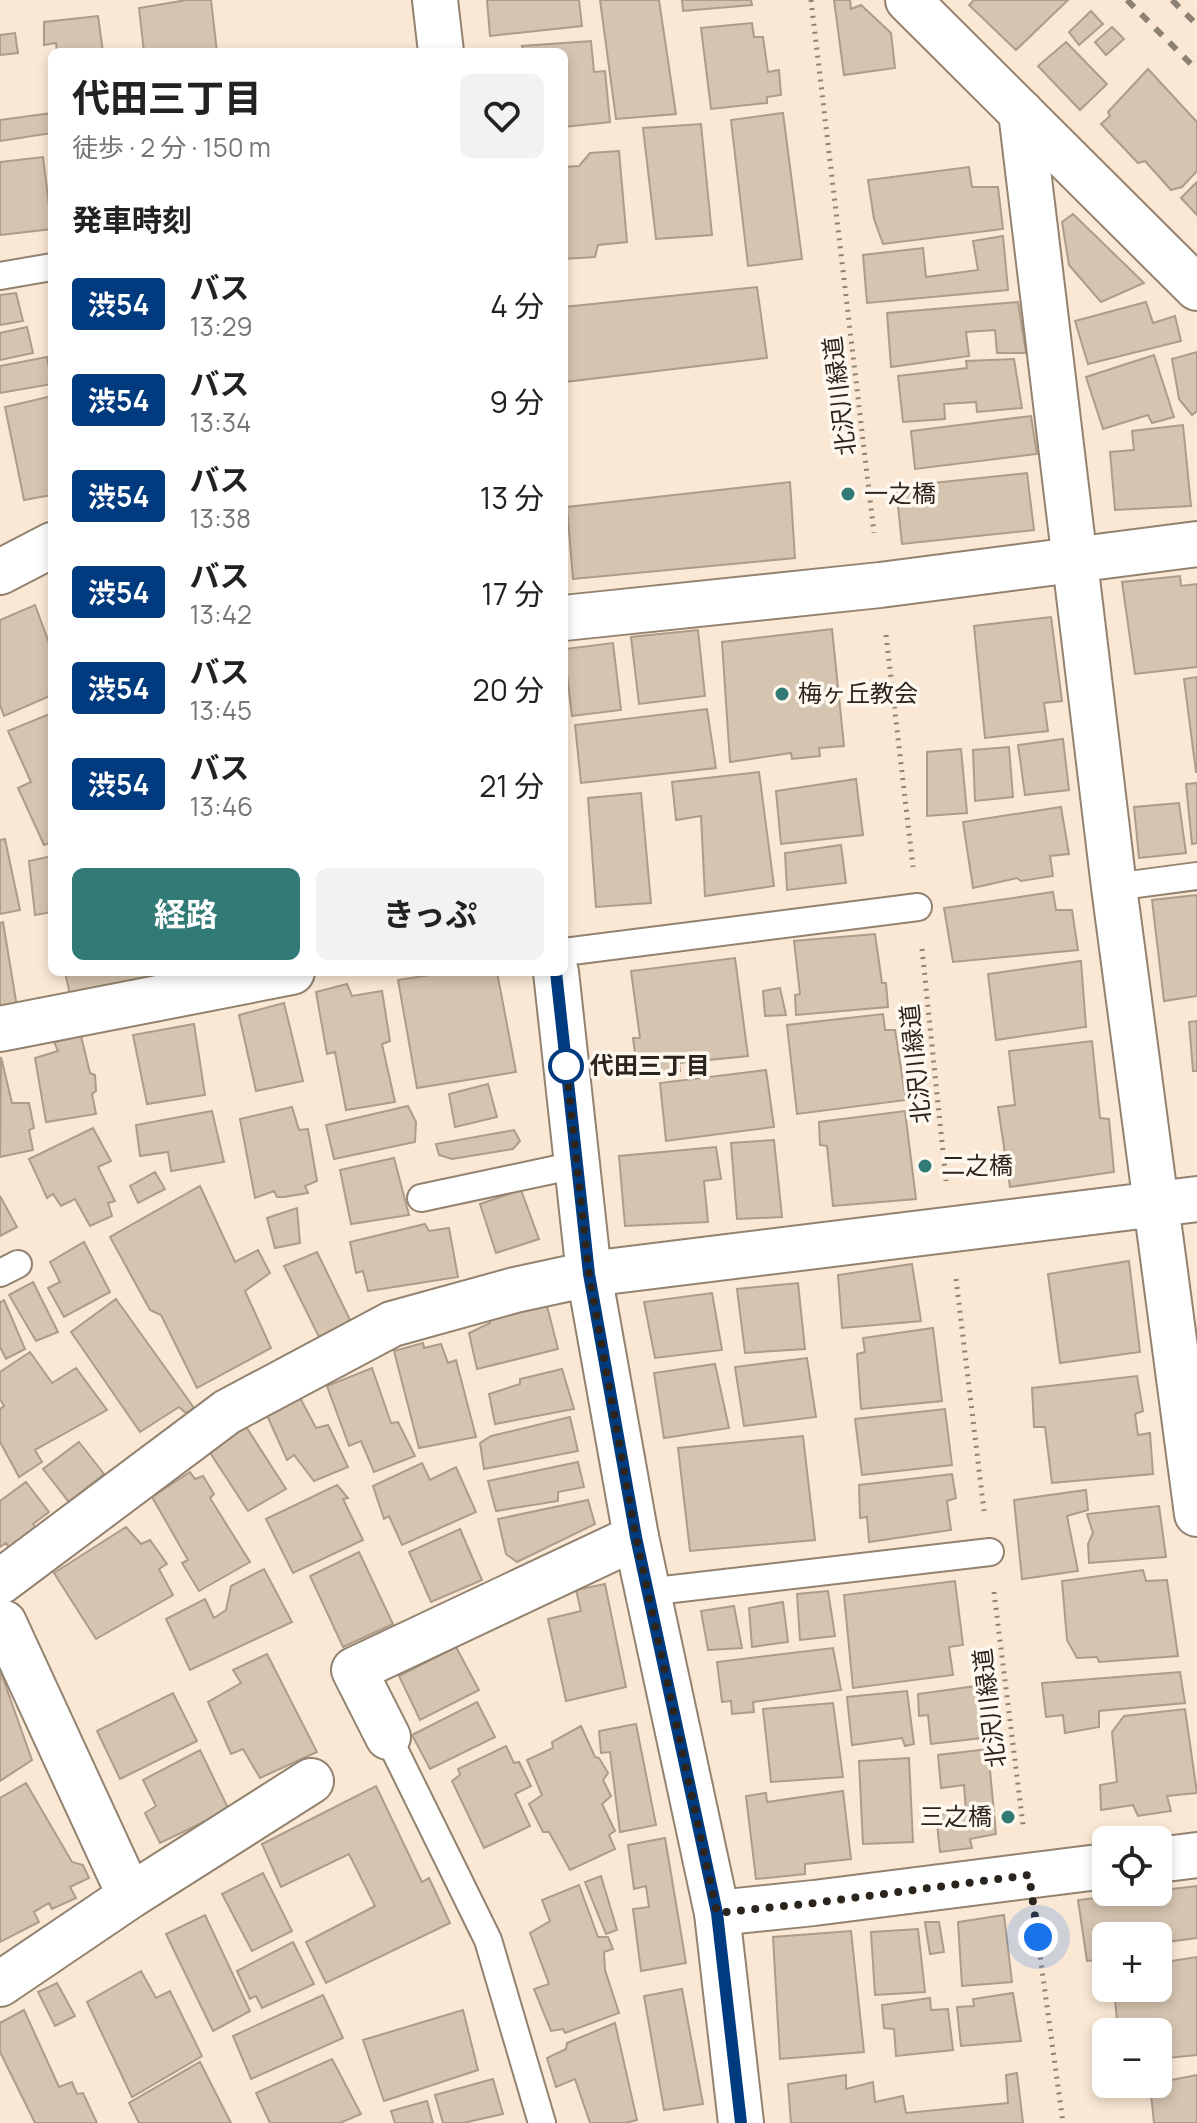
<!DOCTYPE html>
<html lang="ja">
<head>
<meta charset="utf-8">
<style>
  :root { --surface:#fff; --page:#f2f2f2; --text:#222; --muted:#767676; --accent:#317a76 }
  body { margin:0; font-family:Manrope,"Noto Sans JP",sans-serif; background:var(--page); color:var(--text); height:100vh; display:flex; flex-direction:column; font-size:30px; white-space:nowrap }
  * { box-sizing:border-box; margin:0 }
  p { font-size:26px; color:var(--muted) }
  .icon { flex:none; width:44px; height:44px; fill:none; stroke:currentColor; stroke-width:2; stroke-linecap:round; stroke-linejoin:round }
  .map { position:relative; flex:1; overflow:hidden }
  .details { position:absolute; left:48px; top:48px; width:520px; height:928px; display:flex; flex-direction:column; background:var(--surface); border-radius:12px; box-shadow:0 4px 12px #0003 }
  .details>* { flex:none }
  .badge { padding:0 16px; border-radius:6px; font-size:28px; line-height:52px }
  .controls { position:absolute; left:1092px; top:1826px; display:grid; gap:16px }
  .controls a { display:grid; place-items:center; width:80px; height:80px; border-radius:12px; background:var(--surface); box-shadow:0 4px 12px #0003; font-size:40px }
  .you { position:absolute; width:40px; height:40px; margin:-20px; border:6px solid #fff; border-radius:50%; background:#1a73e8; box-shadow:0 0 0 12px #1a73e833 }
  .map>.badge { position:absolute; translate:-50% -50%; box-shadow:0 0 0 4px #fff }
  h2 { padding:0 24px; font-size:30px; line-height:72px }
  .round { display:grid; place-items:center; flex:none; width:84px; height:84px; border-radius:12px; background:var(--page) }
  .headline { display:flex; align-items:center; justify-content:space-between; height:136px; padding:0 24px }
  h1 { font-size:38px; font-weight:700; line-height:60px }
  .action { display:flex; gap:16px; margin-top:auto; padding:16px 24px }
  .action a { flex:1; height:92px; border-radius:12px; background:var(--accent); color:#fff; font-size:32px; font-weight:700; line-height:92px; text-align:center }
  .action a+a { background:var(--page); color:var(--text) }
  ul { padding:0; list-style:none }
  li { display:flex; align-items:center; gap:24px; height:96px; padding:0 24px }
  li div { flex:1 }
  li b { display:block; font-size:30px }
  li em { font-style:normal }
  li .badge { min-width:88px; font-weight:700; text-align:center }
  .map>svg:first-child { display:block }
</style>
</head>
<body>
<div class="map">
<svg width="1197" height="2123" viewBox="0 0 1197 2123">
  <rect width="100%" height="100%" fill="#fae8d4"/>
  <!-- building -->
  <path fill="#d5c4b0" stroke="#ac9c89" stroke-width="2" d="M187,0H211L217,52H144L139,8Z
    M487,0H579L582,26L490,36Z
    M600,0H659L676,114L616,119Z
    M682,0H751L752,5L683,11Z
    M834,0H850L851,9L861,5L891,33L895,68L844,75Z
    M974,0H1068L1016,50L969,5Z
    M1091,11L1103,24L1079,45L1069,32Z
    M98,16L103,52H57L56,43L44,45V22Z
    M752,23L754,37H763L768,72L779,70L781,95L767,97V103L711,109L701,28Z
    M1112,27L1124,39L1106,55L1095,42Z
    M15,33L18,53L0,55V35Z
    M591,41L594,72L605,71L610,122L564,127V52H523L522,46Z
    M1066,42L1107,84L1080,110L1038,66Z
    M1148,69L1197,122V171L1182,187L1171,190L1145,161L1138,163L1101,124L1110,116L1108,112Z
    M52,113V133L0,141V120Z
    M783,113L802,259L748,266L731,120Z
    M701,124L712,235L656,239L643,128Z
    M619,151L627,242L598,245L595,257L564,259V167L579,166L590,153Z
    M43,157L52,229L0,235V162Z
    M969,167L972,187H998L1003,229L883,244L874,219L868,180Z
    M1197,182V215L1181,198Z
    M1073,214L1144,283L1101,302L1069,265L1062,222Z
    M1003,236L1008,290L867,303L863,255L923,248L926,277L978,270L973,241Z
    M757,287L767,358L564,382V307Z
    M16,293L23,321L0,325V295Z
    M1018,302L1026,353H997L995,330L966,332L969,356L891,367L887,313Z
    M1146,302L1153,323L1175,316L1181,341L1088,364L1075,321Z
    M27,327L33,353L0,360V333Z
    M1197,352V411L1192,415L1179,399L1172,359Z
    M1154,355L1174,417L1152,423L1148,415L1103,429L1086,377Z
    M47,357L52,384L0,393V366Z
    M1014,359L1022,408L977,412L976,402L944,404L945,419L903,422L898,376L967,368L966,361Z
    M52,396V495L24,500L5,407Z
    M1031,416L1037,454L915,469L911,431Z
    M1183,425L1191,506L1115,510L1110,452L1134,450L1132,431Z
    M1027,473L1034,530L902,544L896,487Z
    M790,482L795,558L573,579L567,507Z
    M1180,576L1181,586L1197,584V667L1135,674L1122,582Z
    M35,605L52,651V695L4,716L0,705V620Z
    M1051,617L1062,701L1044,703L1048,731L985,738L974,626Z
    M832,629L844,746L819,748L820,756L792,759L791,753L730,762L722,642Z
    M698,630L705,696L639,704L631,637Z
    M613,643L621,710L572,716L564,649Z
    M1197,677V772H1196L1184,679Z
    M707,709L716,768L581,783L575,725Z
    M52,713V842L44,845L18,788L31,782L8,731Z
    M1063,739L1069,790L1025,795L1018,745Z
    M1009,747L1013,797L975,801L973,750Z
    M961,749L967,813L927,816V752Z
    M759,772L774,886L705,896L701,816L676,820L672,782Z
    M856,779L863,835L781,844L776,791Z
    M1197,783V843L1192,844L1186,784Z
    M641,793L651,903L596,907L588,798Z
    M1179,803L1186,853L1139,858L1134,807Z
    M1061,807L1069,854L1050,856L1053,876L1021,881L1017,878L973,888L963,822Z
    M5,839L20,910L0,914V840Z
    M841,845L846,883L787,890L785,853Z
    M52,856V912L35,915L29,861Z
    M1053,892L1056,910H1072L1078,950L953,962L944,908Z
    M1197,895V996L1164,1001L1152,900Z
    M3,922L17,1007L0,1010V923Z
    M875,934L882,983H886L888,1007L796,1015L795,995L800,994L794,941Z
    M735,958L748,1056L679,1063L680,1071L638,1076L633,1038H640L631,971Z
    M1081,961L1086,1027L996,1040L988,974Z
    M65,972H169L170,973L70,995Z
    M449,972H497L516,1072L417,1088L398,980Z
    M347,984L352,996L382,991L390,1041L382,1044L395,1102L346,1110L335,1052L327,1054L316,992Z
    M780,988L786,1015L765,1016L763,991Z
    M284,1003L303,1081L256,1091L239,1015Z
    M883,1014L885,1030H895L906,1100L797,1114L787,1025Z
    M1197,1021V1071H1193L1189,1022Z
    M194,1024L205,1095L147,1104L133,1035Z
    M81,1036L90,1073L95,1075L96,1091L92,1094L96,1114L46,1122L35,1058L58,1051L54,1042Z
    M1092,1041L1100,1118L1109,1119L1114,1172L1010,1187L998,1107L1015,1105L1009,1051Z
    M1,1057L12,1103H29L34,1128L29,1130L33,1150L0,1157Z
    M766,1070L774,1127L666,1141L660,1083Z
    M488,1084L497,1117L455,1127L449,1094Z
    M408,1106L416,1122L415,1142L334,1159L326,1125Z
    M292,1107L299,1130L308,1129L317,1181L305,1186L308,1193L284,1197H277L274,1191L255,1198L240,1119Z
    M212,1111L224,1162L171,1171L168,1152L140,1156L136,1125Z
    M905,1111L916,1199L833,1206L827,1146L820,1145L819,1122Z
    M93,1128L111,1161L98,1167L115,1201L108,1203L112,1216L90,1226L75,1199L61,1206L53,1194L47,1198L29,1159Z
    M514,1130L520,1141L513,1149L452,1159L439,1155L436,1144Z
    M774,1140L782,1217L737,1219L731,1143Z
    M716,1147L721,1179L704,1181L708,1222L625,1226L619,1156Z
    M394,1158L409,1215L351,1224L340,1170Z
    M155,1172L165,1189L138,1203L130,1186Z
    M200,1186L235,1262L258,1250L270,1273L245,1291L271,1348L197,1388L161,1315L150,1310L110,1237Z
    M521,1190L539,1239L496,1253L480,1204Z
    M0,1196L17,1227L0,1236Z
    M297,1208L300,1243L275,1248L267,1218Z
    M425,1224L429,1231L449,1228L458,1277L368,1291L363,1271L356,1273L350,1242Z
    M84,1242L110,1292L64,1317L48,1288L60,1282L50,1262Z
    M317,1252L351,1322L319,1337L284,1266Z
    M1129,1261L1140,1352L1060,1363L1048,1274Z
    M912,1264L921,1321L842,1328L838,1275Z
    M33,1282L58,1332L36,1341L9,1295Z
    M798,1283L805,1349L745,1353L737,1289Z
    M712,1293L722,1350L655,1358L644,1302Z
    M116,1299L194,1408L186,1413L179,1407L140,1432L71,1332Z
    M4,1300L25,1349L6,1359L0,1347V1302Z
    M547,1306L558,1349L477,1369L469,1333L490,1323L491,1318Z
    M933,1328L942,1401L861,1409L857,1354L865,1352L863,1338Z
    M423,1343L424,1348L441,1344L448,1363L456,1360L476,1437L419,1448L394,1351Z
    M30,1352L52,1383L76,1368L107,1410L35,1450L42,1462L19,1477L0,1442V1409L4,1406L0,1399V1372Z
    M807,1358L816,1417L744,1426L735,1367Z
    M715,1364L729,1428L664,1438L654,1373Z
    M372,1368L391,1423L398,1422L415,1456L374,1472L361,1441L349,1446L327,1386Z
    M562,1369L574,1409L495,1424L489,1394L520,1384V1379Z
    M1137,1376L1143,1411L1135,1414L1138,1435L1150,1433L1153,1474L1052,1483L1045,1427H1034L1032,1388Z
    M298,1394L316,1428L328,1425L348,1467L314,1481L294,1455L287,1460L265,1411Z
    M945,1409L952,1465L862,1475L855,1419Z
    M570,1417L578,1451L484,1469L480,1443L491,1436Z
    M245,1425L286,1489L248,1511L207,1448Z
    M803,1436L815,1540L690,1551L678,1448Z
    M79,1442L104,1474L69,1502L43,1469Z
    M578,1462L584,1487L558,1492V1501L496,1511L488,1481Z
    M422,1463L430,1480L456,1467L476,1512L402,1545L389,1516L384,1519L373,1486Z
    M190,1472L195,1479L203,1476L214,1494L210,1498L250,1562L199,1591L182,1563L188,1560L152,1497Z
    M952,1474L956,1498L947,1501L951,1530L869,1542L867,1517L860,1518L859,1485Z
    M26,1482L49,1512L33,1524L39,1532L12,1552L6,1543L0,1547V1501Z
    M337,1485L348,1498L343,1499L363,1540L293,1573L266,1519Z
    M1086,1490L1088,1510L1067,1516L1078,1571L1022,1579L1014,1500Z
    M588,1500L595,1524L517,1562L506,1554L498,1519Z
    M1159,1506L1166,1557L1089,1563L1088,1544L1093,1533L1087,1514Z
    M126,1527L141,1544L150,1540L167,1564L159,1569L173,1595L96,1639L54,1573Z
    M460,1529L482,1580L431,1602L409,1552Z
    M359,1552L393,1624L343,1647L310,1576Z
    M264,1569L292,1622L190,1670L166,1619L205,1599L214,1618L226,1610L231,1586Z
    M1143,1570L1146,1581L1167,1580L1178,1656L1099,1662L1097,1657L1077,1658L1067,1640L1062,1581Z
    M955,1581L963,1645L949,1647L953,1675L853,1688L844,1595Z
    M605,1584L626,1687L566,1701L548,1619L581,1611L576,1590Z
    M828,1591L835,1636L800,1640L797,1594Z
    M783,1602L788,1642L752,1647L749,1608Z
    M734,1606L742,1648L708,1650L701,1611Z
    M456,1647L479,1690L420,1720L399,1676Z
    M833,1648L841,1690L753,1702L754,1712L732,1714L731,1701L722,1702L717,1662Z
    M267,1654L317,1752L260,1778L243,1749L231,1754L208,1702L241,1683L233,1670Z
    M0,1670L32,1760L0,1781Z
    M1180,1672L1185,1703L1099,1711V1727L1065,1733L1063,1715L1046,1717L1042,1683Z
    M976,1686L982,1738L931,1744L928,1715L919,1716L918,1694Z
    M907,1691L914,1744L905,1746L902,1738L852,1745L847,1697Z
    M173,1693L197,1741L120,1779L97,1731Z
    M477,1702L495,1737L430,1769L412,1735Z
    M833,1703L843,1777L771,1782L763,1709Z
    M1185,1709L1197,1793L1167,1796L1171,1811L1138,1816L1133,1805L1101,1810L1100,1785L1117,1782L1112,1732L1124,1716Z
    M636,1724L656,1825L620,1832L610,1752L601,1753L599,1731Z
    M581,1726L595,1757L599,1758L608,1773L603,1780L611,1796L602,1804L615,1831L609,1835L615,1849L570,1870L549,1832H543L529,1804L542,1795L527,1760L553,1748L552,1742Z
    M506,1746L514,1763L519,1762L531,1786L515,1794L530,1826L484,1848L452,1781L460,1775L458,1769Z
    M988,1749L996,1834L970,1839L972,1848L940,1852L936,1815L966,1812L964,1785L941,1788L938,1755Z
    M200,1750L229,1810L160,1843L145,1813L156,1806L143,1780Z
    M909,1758L913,1842L863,1844L859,1761Z
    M26,1783L72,1862L83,1865L89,1878L70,1887L76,1898L52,1909L49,1903L34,1912L39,1922L0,1942V1798Z
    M376,1786L422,1882L429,1878L450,1923L326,1983L306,1942L375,1906L349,1854L281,1887L262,1844Z
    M843,1791L851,1859L805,1864V1874L756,1879L746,1796L766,1793L767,1802Z
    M665,1838L686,1963L641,1971L633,1909L649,1907L646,1886L634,1889L628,1845Z
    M263,1873L292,1931L252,1951L222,1894Z
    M601,1876L617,1930L606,1934L585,1882Z
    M579,1885L598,1937H608L613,1949L604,1952L605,1970L619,2013L565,2033L563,2029L551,2031L534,1989L549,1984L530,1933L550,1921L542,1900Z
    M1197,1886V1938L1167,1942V1951L1158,1952V1936H1106V1959L1087,1961L1078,1900Z
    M205,1915L250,2011L213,2031L166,1934Z
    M1004,1915L1012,1982L962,1986L958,1922Z
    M925,1922H939L944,1952L930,1954Z
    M918,1929L925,1992L875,1995L871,1932Z
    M851,1931L864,2052L780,2059L773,1937Z
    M293,1942L314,1984L262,2008L256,1996L250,1999L237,1971Z
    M1197,1957V2055L1158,2059V2032H1118L1114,1988H1158V1963Z
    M141,1971L156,1998L170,1991L202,2056L132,2097L87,2002Z
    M57,1983L75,2016L55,2026L38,1992Z
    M682,1989L703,2104L664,2110L644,1996Z
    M1013,1993L1021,2041L961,2046L957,2007L974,2006L973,1999Z
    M323,1995L343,2038L251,2079L233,2036Z
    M930,1998L931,2010L948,2009L953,2050L896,2056L894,2029L884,2028L882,2005Z
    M24,2010L59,2087L72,2082L77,2094L83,2093L97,2123H35L0,2052V2023Z
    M463,2010L478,2070L384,2101L363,2040Z
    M615,2023L637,2120L625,2123H590L575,2079L556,2087L547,2058L566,2049L567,2043Z
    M332,2059L361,2114L340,2123H270L256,2093Z
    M200,2062L231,2123H139L129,2103Z
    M1017,2073L1023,2123H791L788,2084L846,2075V2089L873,2082L875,2102L903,2096L906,2113L1008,2103L1006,2075Z
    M1197,2075V2123H1154L1150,2084Z
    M493,2079L503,2114L463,2123H443L435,2095Z
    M427,2101L433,2123H395L391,2111Z"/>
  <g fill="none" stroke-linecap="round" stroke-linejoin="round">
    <defs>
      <path id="lane" d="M0,276L52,267
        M1114,887L1197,876
        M564,952L918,907
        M421,1198L576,1165
        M0,1273L18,1264
        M647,1592L990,1552
        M388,1737L488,1940L542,2123"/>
      <path id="street" d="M908,0L1197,288
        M1021,112L1114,887L1197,1514
        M0,572L52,545
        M564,618L880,585L1197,544
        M0,1029L292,972
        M0,1582L227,1412L392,1324L515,1290L589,1274L1197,1199
        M4,1623L130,1896
        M388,1737L354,1670L636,1537
        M1158,1860L1197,1855
        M717,1913L814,1903L1106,1866
        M0,1984L130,1896L311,1781"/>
      <path id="secondary" d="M435,0L441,52
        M556,972L589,1274L636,1537L717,1913L741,2123"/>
    </defs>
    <!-- lane casing -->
    <use href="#lane" stroke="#92826f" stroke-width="30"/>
    <!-- street casing -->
    <use href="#street" stroke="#92826f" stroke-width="48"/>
    <!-- secondary casing -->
    <use href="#secondary" stroke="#92826f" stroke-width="48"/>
    <!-- path -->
    <path stroke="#8f8375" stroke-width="5" stroke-dasharray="2 6" stroke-linecap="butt" d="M811,0L874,533
      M886,635L913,867
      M922,949L946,1181
      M956,1279L984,1511
      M994,1592L1023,1825
      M1036,1926L1063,2123"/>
    <!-- lane -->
    <use href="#lane" stroke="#fff" stroke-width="26"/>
    <!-- street -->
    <use href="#street" stroke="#fff" stroke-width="44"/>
    <!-- secondary -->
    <use href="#secondary" stroke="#fff" stroke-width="44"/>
    <!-- rail -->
    <path stroke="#8d8173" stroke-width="6" stroke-dasharray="10 10" stroke-linecap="butt" d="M1127,0L1197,70
      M1172,0L1197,25"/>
  </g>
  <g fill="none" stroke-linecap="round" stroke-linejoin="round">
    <defs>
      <path id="line" d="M556,972L589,1274L636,1537L717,1913L741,2123"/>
    </defs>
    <!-- line casing -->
    <use href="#line" stroke="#fff" stroke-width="18"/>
    <!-- line -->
    <use href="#line" stroke="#003b80" stroke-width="12"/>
    <!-- walk -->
    <path stroke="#2c251d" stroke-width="8" stroke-dasharray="0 14.4" d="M566,1066L565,1055L589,1274L636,1537L717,1913L814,1903L1029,1875L1038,1937"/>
  </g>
  <!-- markers -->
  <g fill="#317a76" stroke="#fff8ef" stroke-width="3">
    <circle cx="848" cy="494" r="8"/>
    <circle cx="782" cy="694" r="8"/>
    <circle cx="925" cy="1166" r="8"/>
    <circle cx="1008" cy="1817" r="8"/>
  </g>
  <circle fill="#fff" stroke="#003b80" stroke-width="4" cx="566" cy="1066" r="16"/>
  <g text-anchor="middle" stroke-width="7" stroke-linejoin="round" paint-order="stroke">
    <!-- street labels -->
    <g font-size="24" fill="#2c251d" stroke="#fff8ef">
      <text transform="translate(840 396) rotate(-97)" y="8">北沢川緑道</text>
      <text transform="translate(916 1064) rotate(-96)" y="8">北沢川緑道</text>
      <text transform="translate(990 1708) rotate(-97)" y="8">北沢川緑道</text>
    </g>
    <!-- poi labels -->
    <g font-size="24" fill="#2c251d" stroke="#fff8ef" text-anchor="start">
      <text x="864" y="502">一之橋</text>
      <text x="798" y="702">梅ヶ丘教会</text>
      <text x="941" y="1174">二之橋</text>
      <text x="992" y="1825" text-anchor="end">三之橋</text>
    </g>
    <!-- stop labels -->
    <g font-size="24" font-weight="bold" fill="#2c251d" stroke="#fff8ef" text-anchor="start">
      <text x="590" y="1074">代田三丁目</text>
    </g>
  </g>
</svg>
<div class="controls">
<a><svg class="icon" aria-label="locate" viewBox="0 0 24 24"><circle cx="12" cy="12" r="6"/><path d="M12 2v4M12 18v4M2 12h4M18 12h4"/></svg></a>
<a>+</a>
<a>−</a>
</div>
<div class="you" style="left:1038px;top:1937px"></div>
<section class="details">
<div class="headline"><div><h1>代田三丁目</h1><p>徒歩 · 2 分 · 150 m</p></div><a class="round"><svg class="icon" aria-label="heart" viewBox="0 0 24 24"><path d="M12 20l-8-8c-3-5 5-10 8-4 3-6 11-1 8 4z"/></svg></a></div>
<h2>発車時刻</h2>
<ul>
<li><span class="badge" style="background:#003b80;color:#fff">渋54</span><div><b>バス</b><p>13:29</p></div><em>4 分</em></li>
<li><span class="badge" style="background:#003b80;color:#fff">渋54</span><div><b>バス</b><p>13:34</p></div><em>9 分</em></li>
<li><span class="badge" style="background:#003b80;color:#fff">渋54</span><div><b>バス</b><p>13:38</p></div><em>13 分</em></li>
<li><span class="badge" style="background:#003b80;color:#fff">渋54</span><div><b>バス</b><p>13:42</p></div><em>17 分</em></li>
<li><span class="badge" style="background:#003b80;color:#fff">渋54</span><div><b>バス</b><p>13:45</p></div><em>20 分</em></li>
<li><span class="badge" style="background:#003b80;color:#fff">渋54</span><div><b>バス</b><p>13:46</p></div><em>21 分</em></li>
</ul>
<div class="action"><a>経路</a><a>きっぷ</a></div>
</section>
</div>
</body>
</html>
